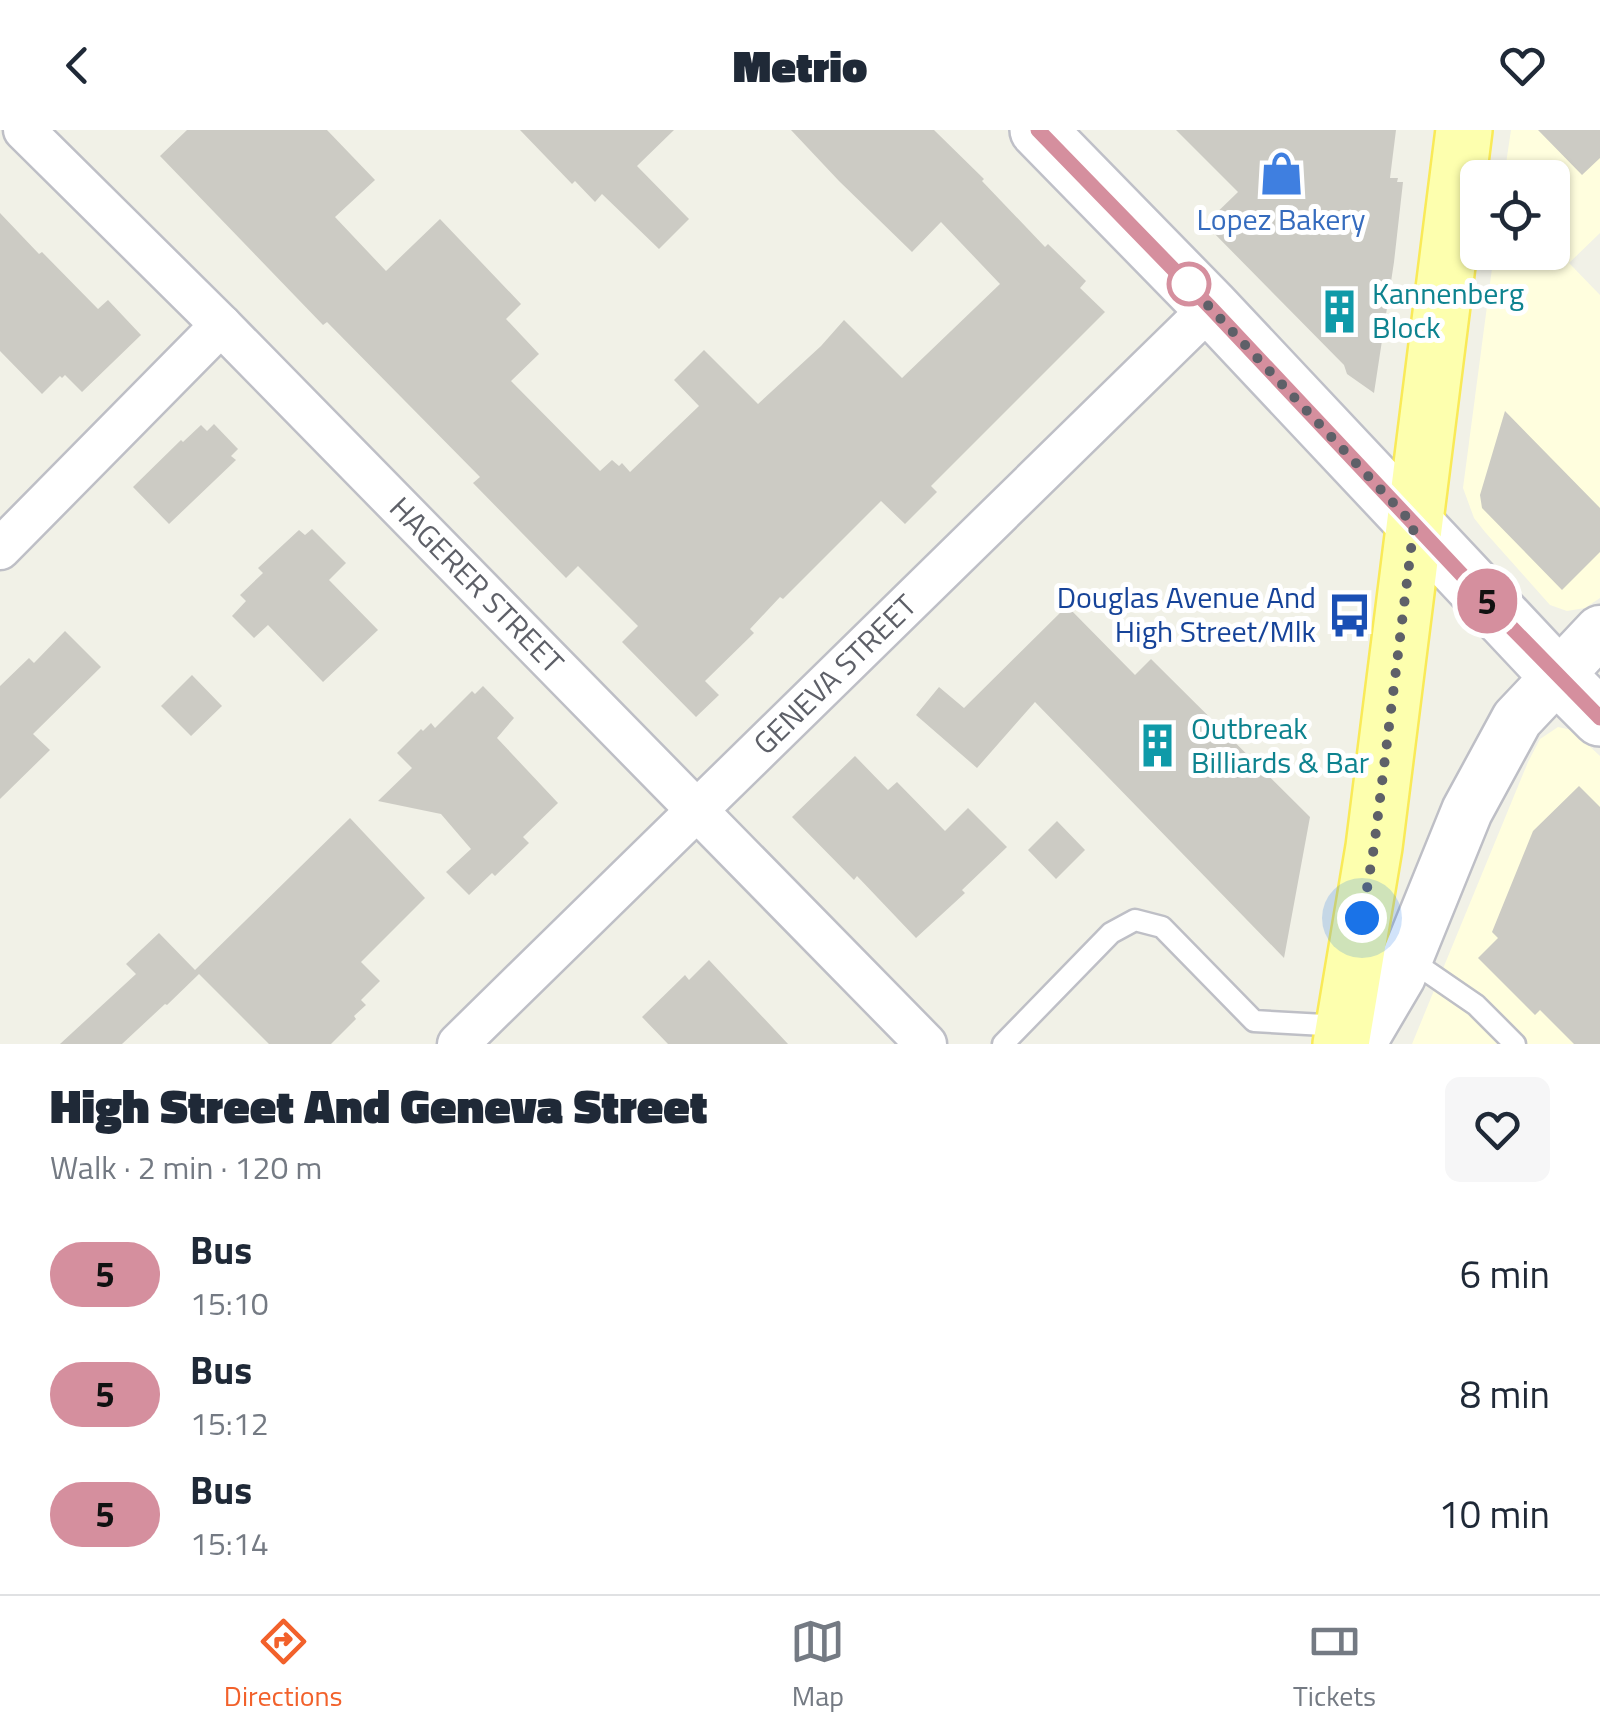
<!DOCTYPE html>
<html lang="en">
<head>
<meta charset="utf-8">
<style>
  :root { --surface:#fff; --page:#f6f6f7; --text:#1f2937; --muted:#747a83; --line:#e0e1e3; --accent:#f2612b }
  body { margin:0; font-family:"Titillium Web",sans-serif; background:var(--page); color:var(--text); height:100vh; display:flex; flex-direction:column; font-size:38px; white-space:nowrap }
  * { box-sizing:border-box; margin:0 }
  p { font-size:32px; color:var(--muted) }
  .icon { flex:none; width:55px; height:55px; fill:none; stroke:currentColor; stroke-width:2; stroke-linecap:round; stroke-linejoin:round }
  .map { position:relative; height:914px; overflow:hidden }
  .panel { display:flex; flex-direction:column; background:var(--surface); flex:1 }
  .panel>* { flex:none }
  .badge { padding:0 20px; border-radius:32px; font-size:35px; line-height:65px }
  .tools { position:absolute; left:1460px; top:30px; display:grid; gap:20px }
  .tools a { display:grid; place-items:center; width:110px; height:110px; border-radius:15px; background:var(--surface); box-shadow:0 2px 8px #0004; font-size:50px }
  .you { position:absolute; width:50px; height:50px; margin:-25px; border:8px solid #fff; border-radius:50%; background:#1a73e8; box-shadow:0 0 0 15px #1a73e833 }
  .map>.badge { position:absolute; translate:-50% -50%; box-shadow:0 0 0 5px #fff }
  .round { display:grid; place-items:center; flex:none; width:105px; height:105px; border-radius:15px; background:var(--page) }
  .head { display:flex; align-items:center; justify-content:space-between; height:170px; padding:0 50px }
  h1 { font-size:48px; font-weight:800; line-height:75px }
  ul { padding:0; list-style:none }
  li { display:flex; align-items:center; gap:30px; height:120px; padding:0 50px }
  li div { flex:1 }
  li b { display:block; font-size:38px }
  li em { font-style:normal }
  li .badge { min-width:110px; font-weight:700; text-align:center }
  header { display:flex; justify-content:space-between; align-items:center; height:130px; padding:0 50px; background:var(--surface); font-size:45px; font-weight:800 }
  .dock { display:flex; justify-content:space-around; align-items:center; height:140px; border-top:2px solid var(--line); background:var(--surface); font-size:28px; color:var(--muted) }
  .dock a { display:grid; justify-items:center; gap:5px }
  .dock .active { color:var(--accent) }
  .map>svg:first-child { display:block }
</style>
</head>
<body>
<header><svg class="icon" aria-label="back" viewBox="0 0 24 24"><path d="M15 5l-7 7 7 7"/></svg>Metrio<svg class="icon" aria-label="heart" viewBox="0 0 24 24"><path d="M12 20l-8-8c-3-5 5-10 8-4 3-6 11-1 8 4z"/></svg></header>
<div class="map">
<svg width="1600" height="914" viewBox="0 0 1600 914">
  <rect width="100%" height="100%" fill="#f1f1e7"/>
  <!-- commercial -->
  <path fill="#fffede" d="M1511,0H1600V103L1569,133L1600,165V468L1585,478L1567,481L1550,475L1485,402L1474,388L1463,358L1494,123L1552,122V48L1504,47Z
    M1558,597L1572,600L1600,626V914H1412L1528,632L1540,609Z"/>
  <!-- building -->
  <path fill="#cccbc4" d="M187,0H327L375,50L335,87L386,141L440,89L521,174L506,189L539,224L511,251L600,341L612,330L619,336L622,333L630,342L699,276L674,250L704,220L758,274L821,216L844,190L902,248L1000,154L941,92L912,122L839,51L791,0H934L984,49L982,51L1045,117L1048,114L1086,151L1080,158L1105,182L931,356L937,362L905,394L881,371L783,469L780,467L750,499L754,503L705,551L719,565L696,587L622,512L638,496L578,436L566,448L473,353L480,347L327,192L323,195L160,26Z
    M520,0H674L637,36L689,89L659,119L602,64L595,72L575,51L572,54Z
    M1176,0H1396L1390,48H1398L1397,52H1403L1394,132L1374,263L1347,244L1344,235L1205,94L1238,62Z
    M1538,0H1600V28L1582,45Z
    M0,83L39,124L42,122L98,179L108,170L141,205L82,262L65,245L62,248L60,246L42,264L0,221Z
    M1505,281L1600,378V422L1562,460L1482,378L1480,365Z
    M214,294L238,319L231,326L236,330L169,394L133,357L181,310L183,312L201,295L207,301Z
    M312,399L346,433L329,450L378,500L323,552L268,495L254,508L232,486L246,471L240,465L263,443L258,438L299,400L305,405Z
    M1067,476L1135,545L1151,529L1310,687L1284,828L1035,572L977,638L916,585L939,557L964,578Z
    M65,501L101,537L33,604L50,620L0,669V556L29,528L34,533Z
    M192,545L222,576L191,606L161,576Z
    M483,556L514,588L497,608L558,673L523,707L529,713L495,746L492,743L469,765L446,742L471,719L441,684L378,671L412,638L397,623L421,599L423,601L431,593L435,598L472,561L475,564Z
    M855,626L888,660L897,652L945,701L968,678L1007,717L962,760L965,763L916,808L857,746L854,750L792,687Z
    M1579,656L1600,677V914H1574L1540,880L1535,885L1478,828L1498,808L1492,802L1533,701Z
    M350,688L425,768L361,832L380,851L361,870L366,875L354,886L356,889L331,914H269L199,844L167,875L165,874L122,914H60L136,844L126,834L159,803L195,840Z
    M1057,691L1085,720L1056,749L1028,720Z
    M709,830L788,914H668L642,887L685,845L689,850Z"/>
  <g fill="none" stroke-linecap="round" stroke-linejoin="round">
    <defs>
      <path id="service" d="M1409,829L1476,875L1515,914
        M1003,914L1111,803L1135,790L1162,797L1254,891L1342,896"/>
      <g id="minor">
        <path id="s1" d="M24,0L221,195L926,914"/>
        <path d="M0,419L221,195"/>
        <path id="s2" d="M458,914L1211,177"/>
      </g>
      <path id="tertiary" d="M1360,914L1400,846L1467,681L1517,589L1600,501"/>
      <path id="secondary" d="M1038,0L1211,177L1557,545L1600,588"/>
      <path id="primary" d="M1341,914L1374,717L1464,0"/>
    </defs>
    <!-- service casing -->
    <use href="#service" stroke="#bebfc6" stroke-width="25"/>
    <!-- minor casing -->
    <use href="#minor" stroke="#bebfc6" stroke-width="45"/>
    <!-- tertiary casing -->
    <use href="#tertiary" stroke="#bebfc6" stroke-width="55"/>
    <!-- secondary casing -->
    <use href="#secondary" stroke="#bfc0c8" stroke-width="60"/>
    <!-- primary casing -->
    <use href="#primary" stroke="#f9ea58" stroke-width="60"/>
    <!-- service -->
    <use href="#service" stroke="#fff" stroke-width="20"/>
    <!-- minor -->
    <use href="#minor" stroke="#fff" stroke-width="40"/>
    <!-- tertiary -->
    <use href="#tertiary" stroke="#fff" stroke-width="50"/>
    <!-- secondary -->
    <use href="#secondary" stroke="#fff" stroke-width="55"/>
    <!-- primary -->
    <use href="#primary" stroke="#fdffae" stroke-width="55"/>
  </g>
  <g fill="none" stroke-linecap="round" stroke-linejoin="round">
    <defs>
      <path id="line" d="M1038,0L1211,178L1510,496L1600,588"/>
    </defs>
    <!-- line casing -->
    <use href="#line" stroke="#fff" stroke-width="22"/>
    <!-- line -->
    <use href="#line" stroke="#d58f9e" stroke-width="15"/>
    <!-- walk -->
    <path stroke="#5e6068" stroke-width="10" stroke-dasharray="0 18" d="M1189,154L1186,152L1414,395L1374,717L1362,788"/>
  </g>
  <!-- icons -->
  <defs>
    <symbol id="shop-bare" viewBox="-9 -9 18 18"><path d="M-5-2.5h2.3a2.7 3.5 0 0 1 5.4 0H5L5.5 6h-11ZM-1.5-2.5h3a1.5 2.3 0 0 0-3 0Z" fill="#3f7fe0" stroke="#fff" stroke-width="2.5" paint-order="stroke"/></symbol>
    <symbol id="building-bare" viewBox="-9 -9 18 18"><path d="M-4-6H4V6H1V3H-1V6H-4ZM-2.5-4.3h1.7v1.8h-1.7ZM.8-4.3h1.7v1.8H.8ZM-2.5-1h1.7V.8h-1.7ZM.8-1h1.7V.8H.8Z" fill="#0f9aa8" stroke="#fff" stroke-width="2.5" paint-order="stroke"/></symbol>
    <symbol id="bus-bare" viewBox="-9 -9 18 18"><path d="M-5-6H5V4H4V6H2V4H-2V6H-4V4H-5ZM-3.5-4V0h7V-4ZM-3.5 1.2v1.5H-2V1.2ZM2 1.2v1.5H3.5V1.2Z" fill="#1a4fb4" stroke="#fff" stroke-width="2.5" paint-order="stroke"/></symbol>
  </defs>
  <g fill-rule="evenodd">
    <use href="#shop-bare" x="1250" y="12" width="63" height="63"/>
    <use href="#building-bare" x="1308" y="150" width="63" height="63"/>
    <use href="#bus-bare" x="1318" y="454" width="63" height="63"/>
    <use href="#building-bare" x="1126" y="584" width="63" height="63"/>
  </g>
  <!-- markers -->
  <circle fill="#fff" stroke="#d58f9e" stroke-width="5" cx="1189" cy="154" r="20"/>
  <g text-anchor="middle" stroke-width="10" stroke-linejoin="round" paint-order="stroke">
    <!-- shop labels -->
    <g font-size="30" fill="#366cbe" stroke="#fff">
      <text x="1281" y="100">Lopez Bakery</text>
    </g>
    <!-- culture labels -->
    <g font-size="30" fill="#0d838f" stroke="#fff" text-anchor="start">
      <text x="1372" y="174">Kannenberg<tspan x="1372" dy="34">Block</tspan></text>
      <text x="1191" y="609">Outbreak<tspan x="1191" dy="34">Billiards &amp; Bar</tspan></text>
    </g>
    <!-- street labels -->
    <g font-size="30" fill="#5e6068" stroke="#fff">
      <text dy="10" stroke="none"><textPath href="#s1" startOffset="642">HAGERER STREET</textPath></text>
      <text dy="10" stroke="none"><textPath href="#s2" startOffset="528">GENEVA STREET</textPath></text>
    </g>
    <!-- transit labels -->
    <g font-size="30" fill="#164399" stroke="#fff" text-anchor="end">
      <text x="1316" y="478">Douglas Avenue And<tspan x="1316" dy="34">High Street/Mlk</tspan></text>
    </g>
  </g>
</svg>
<div class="tools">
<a><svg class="icon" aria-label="locate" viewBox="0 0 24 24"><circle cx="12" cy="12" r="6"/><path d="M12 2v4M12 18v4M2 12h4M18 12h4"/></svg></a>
</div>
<div class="you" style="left:1362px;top:788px"></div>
<b class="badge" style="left:1487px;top:471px;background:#d58f9e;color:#111">5</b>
</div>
<section class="panel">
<div class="head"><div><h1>High Street And Geneva Street</h1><p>Walk · 2 min · 120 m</p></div><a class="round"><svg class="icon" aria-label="heart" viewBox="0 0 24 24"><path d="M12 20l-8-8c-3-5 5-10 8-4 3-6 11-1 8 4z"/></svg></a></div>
<ul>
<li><span class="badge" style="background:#d58f9e;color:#111">5</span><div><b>Bus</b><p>15:10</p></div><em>6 min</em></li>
<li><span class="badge" style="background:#d58f9e;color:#111">5</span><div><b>Bus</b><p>15:12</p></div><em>8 min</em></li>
<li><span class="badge" style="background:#d58f9e;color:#111">5</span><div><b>Bus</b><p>15:14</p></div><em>10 min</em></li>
</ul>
</section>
<nav class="dock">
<a class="active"><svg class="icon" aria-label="directions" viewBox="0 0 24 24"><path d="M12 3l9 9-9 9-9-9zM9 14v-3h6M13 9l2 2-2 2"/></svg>Directions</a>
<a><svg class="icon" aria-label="map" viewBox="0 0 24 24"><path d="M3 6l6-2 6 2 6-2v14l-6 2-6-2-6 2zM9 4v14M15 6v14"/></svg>Map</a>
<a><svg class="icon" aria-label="tickets" viewBox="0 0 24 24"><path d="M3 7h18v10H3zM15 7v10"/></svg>Tickets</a>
</nav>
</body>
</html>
